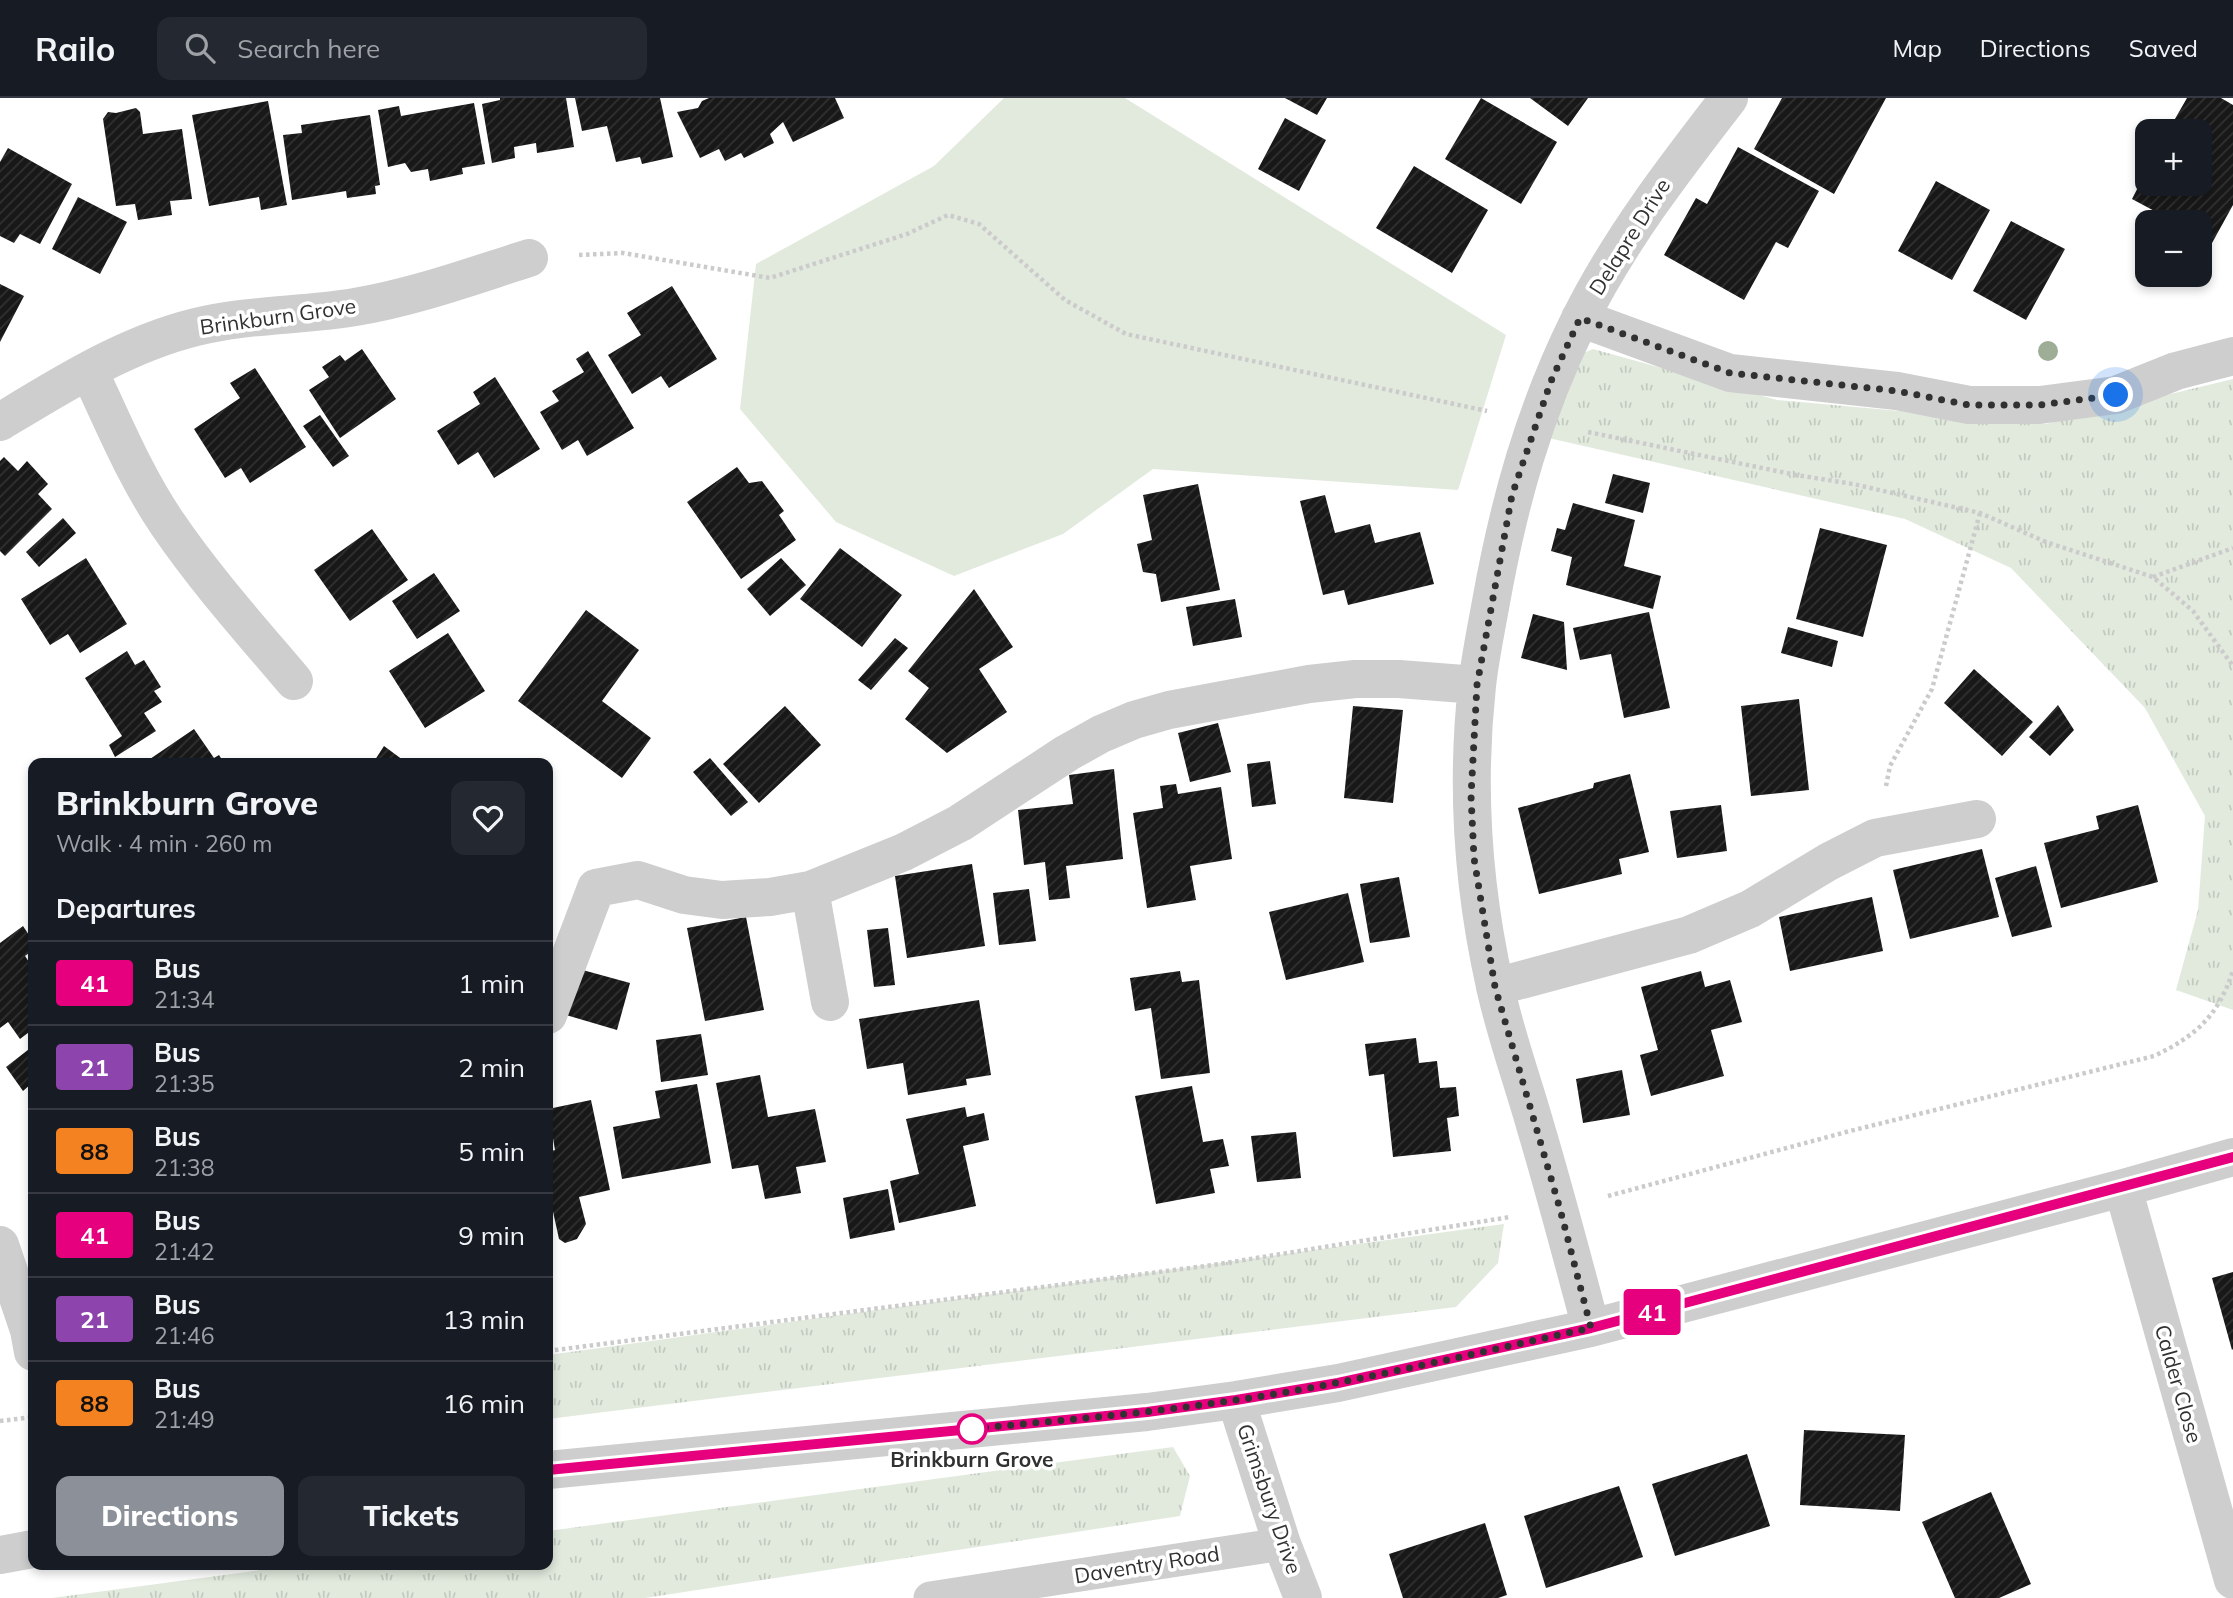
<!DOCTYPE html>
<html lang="en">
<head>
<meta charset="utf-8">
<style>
  :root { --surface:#171b24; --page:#242831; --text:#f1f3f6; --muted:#9ea1a6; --line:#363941; --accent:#8c9099 }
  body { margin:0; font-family:Mulish,sans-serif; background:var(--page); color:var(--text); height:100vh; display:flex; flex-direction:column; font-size:26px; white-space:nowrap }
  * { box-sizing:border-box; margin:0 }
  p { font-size:23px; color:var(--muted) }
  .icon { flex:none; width:38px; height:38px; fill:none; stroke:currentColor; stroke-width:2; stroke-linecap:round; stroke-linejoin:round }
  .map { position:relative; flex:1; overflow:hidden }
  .side { position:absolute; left:28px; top:660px; width:525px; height:812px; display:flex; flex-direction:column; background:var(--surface); border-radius:14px; box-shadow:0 4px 10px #0003 }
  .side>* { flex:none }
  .badge { padding:0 14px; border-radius:5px; font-size:24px; line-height:46px }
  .fabs { position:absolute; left:2135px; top:21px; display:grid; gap:14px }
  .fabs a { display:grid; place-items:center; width:77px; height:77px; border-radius:14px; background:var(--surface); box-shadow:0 4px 10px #0003; font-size:35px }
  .you { position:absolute; width:35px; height:35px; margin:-18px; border:5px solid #fff; border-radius:50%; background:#1a73e8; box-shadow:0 0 0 10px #1a73e833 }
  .map>.badge { position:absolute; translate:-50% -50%; box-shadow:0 0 0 4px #fff }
  h2 { padding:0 28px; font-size:26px; line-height:63px }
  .round { display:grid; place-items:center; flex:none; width:74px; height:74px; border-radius:14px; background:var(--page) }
  .headline { display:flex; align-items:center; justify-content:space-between; height:119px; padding:0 28px }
  h1 { font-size:33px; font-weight:800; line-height:52px }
  .cta { display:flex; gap:14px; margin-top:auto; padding:14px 28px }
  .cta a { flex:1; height:80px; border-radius:14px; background:var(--accent); color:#fff; font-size:28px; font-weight:800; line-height:80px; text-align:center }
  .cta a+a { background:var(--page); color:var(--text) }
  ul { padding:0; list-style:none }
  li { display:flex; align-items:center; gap:21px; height:84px; padding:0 28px; border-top:2px solid var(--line) }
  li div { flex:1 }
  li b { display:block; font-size:26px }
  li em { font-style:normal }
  li .badge { min-width:77px; font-weight:700; text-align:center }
  header { display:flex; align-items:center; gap:42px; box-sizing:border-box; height:98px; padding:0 35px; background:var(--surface); border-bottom:2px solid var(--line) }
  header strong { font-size:33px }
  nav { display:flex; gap:38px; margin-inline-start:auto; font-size:24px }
  .search { width:490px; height:63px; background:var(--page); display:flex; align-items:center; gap:18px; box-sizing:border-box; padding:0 24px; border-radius:14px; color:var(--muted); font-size:26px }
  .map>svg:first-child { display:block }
</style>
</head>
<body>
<header>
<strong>Railo</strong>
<div class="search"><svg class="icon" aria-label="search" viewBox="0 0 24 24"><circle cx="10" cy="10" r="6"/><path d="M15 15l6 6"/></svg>Search here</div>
<nav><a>Map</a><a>Directions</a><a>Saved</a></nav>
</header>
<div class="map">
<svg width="2233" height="1500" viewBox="0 0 2233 1500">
  <defs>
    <pattern id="grass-tufts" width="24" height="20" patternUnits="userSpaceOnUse" patternTransform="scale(1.75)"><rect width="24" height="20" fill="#e2eade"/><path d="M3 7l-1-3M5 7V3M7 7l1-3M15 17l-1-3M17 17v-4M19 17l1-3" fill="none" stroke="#c2c9bf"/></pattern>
    <pattern id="building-hatch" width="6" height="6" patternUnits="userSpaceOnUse" patternTransform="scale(1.75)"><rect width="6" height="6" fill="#181818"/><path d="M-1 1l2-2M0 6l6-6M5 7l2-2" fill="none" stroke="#313131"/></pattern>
  </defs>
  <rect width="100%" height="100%" fill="#fff"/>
  <!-- grass -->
  <path fill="url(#grass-tufts)" d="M1593,251L1777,302L2046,326L2233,281V912L2176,892L2198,812L2205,718L2145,610L2011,470L1905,421L1544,339L1574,259Z
    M1504,1126L1498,1165L1456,1209L548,1321V1257Z
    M1173,1349L1190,1378L1180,1418L645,1500H52L300,1467L548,1466V1433Z"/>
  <!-- park -->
  <path fill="#e2eade" d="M1004,0H1125L1506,237L1458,392L1153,371L1063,436L954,478L836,424L740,311L756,166L934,68Z"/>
  <!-- building -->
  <path fill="url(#building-hatch)" d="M500,0H566L574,49L537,55L536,45L514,49L515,60L492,65L482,6L500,2Z
    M575,0H660L673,59L642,66L640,59L616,64L607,28L582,33Z
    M709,0H835L844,20L793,44L783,24L770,36L774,45L744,60L741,55L725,63L719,51L700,60L677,14L698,10L702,3Z
    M1285,0H1327L1317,17Z
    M1481,0L1557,44L1521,106L1445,61Z
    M1530,0H1588L1568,28Z
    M1782,0H1886L1834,96L1754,51Z
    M2187,0H2221L2233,7V107L2212,145L2200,138V124H2175L2132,101L2147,72V86H2200V33H2168Z
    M268,3L287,107L261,112L259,99L209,108L192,17Z
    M474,5L485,66L462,70L463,76L430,83L428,71L411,74L405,65L388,69L378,12L399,8L401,18Z
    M136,10L140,14L143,36L182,31L192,101L170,103L172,117L138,122L135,106L116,108L103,21L108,14L116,15Z
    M370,17L380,87L375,88L376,96L347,100L346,93L292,102L283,37L302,35L301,27Z
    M1285,20L1326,42L1299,93L1258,71Z
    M1738,49L1819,93L1788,150L1776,144L1744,202L1664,157L1696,100L1707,106Z
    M8,50L72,86L40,146L20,136L14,145L0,138V64Z
    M1414,68L1488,112L1452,175L1376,130Z
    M1936,83L1990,112L1952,182L1898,153Z
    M78,99L127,124L100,176L52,151Z
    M2011,123L2065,151L2026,222L1973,193Z
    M0,186L24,198L0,244Z
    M672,188L717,261L669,290L661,278L632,296L608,257L641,237L627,215Z
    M362,251L396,301L340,340L309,292L329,279L322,269L340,257L345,263Z
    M588,253L634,330L587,358L578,342L562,352L540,314L559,303L552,293L584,274L576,261Z
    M255,270L306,349L250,385L241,370L225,380L194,331L240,300L230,285Z
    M495,279L540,351L494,380L478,354L458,367L437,333L480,306L473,294Z
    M320,317L349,358L333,369L303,328Z
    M4,359L18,373L27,363L48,386L38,396L52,411L5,458L0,453V363Z
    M737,369L749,385L762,383L784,413L779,417L796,442L741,481L687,404Z
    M1613,376L1650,385L1643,415L1605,405Z
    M1198,386L1220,492L1161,504L1156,476L1143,474L1137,446L1152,442L1143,397Z
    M1325,397L1335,435L1370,426L1375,445L1420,434L1434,486L1348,507L1344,492L1323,497L1300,403Z
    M1573,405L1635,422L1624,468L1661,478L1653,511L1566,487L1572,459L1551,453L1557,430L1565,432Z
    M63,420L76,435L39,469L26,454Z
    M1820,430L1887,447L1863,539L1796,521Z
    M372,431L408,482L350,523L314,472Z
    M840,450L902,497L862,549L800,501Z
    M86,460L127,526L80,555L68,536L50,547L21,501Z
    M781,460L806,487L770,518L747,491Z
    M434,475L460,513L417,541L392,503Z
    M974,491L1013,549L979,571L1007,614L947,655L905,621L929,590L908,573Z
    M1235,501L1242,539L1193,548L1186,509Z
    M586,512L639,552L602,603L651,640L622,680L518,603Z
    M1649,514L1670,610L1624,620L1611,556L1580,562L1573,530Z
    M1533,516L1564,524L1567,572L1521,560Z
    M1788,529L1838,543L1832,569L1781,555Z
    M448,535L485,593L425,630L389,573Z
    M895,540L908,550L871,592L858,582Z
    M127,553L135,567L144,562L161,589L154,593L162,604L144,615L156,633L115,659L109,647L122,638L85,580Z
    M1974,571L2033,624L2002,658L1944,605Z
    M1799,601L1809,692L1751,698L1741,608Z
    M2058,607L2074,632L2050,658L2029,639Z
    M785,608L821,647L759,705L723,666Z
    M1353,608L1403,612L1393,705L1344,700Z
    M1218,625L1231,674L1190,684L1178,635Z
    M194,631L214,660L219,657L224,665H153L150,661Z
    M384,648L407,665H373Z
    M710,660L748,704L731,718L693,674Z
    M1270,663L1276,706L1252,709L1247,666Z
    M1114,671L1123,761L1066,768L1070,800L1049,802L1045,764L1024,767L1018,712L1073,706L1069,677Z
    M1630,676L1649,754L1619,761L1622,776L1539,796L1518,710L1593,690L1594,685Z
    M1176,686L1178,696L1221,689L1232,761L1190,768L1196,802L1147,810L1133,715L1163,710L1160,688Z
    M1721,707L1727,753L1677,760L1670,713Z
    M2138,707L2158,784L2061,810L2044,745L2099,731L2096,718Z
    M1982,751L1999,819L1910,841L1893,772Z
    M972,766L985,848L907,860L895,778Z
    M2036,768L2052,829L2012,839L1995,780Z
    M1399,779L1410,839L1370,845L1360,786Z
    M1029,791L1036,843L999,847L993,795Z
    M1348,795L1364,864L1286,882L1269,814Z
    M1872,799L1883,853L1790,873L1779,819Z
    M746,819L764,912L705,923L687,830Z
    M23,828L33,843V852L25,858L33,870V931L20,941L8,924L0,930V845Z
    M888,830L895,887L874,889L867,832Z
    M579,871L630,885L617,932L566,917Z
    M1180,873L1182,884L1199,882L1210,975L1161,981L1151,910L1135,913L1130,880Z
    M1701,873L1705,889L1730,882L1742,924L1711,932L1724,978L1651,998L1640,957L1658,952L1641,889Z
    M979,902L991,977L966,981L967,987L908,997L903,965L867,971L859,921Z
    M701,936L708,977L661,984L656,942Z
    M1416,940L1419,965L1437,963L1440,990L1456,989L1459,1018L1447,1020L1451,1053L1393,1059L1384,976L1369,978L1365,946Z
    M33,948V989L31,986L23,993L6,969Z
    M1622,972L1630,1017L1583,1025L1576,981Z
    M760,977L768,1019L815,1011L826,1064L796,1069L801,1095L765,1101L758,1067L732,1071L716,985Z
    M697,986L711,1065L622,1081L613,1029L660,1020L655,993Z
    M1192,988L1203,1044L1223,1041L1229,1068L1210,1071L1215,1095L1156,1106L1135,998Z
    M591,1002L610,1092L579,1099L586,1126L577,1141L565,1145L559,1141L552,1109H548V1054L555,1052L548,1011Z
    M965,1009L967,1019L984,1015L989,1042L963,1048L976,1108L899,1125L890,1083L919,1076L906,1021Z
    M1296,1034L1301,1080L1257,1084L1251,1038Z
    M888,1091L895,1132L850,1141L843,1100Z
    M2233,1174V1251L2232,1252L2212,1180Z
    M1804,1332L1905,1337L1900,1413L1800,1407Z
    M1747,1356L1770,1428L1675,1458L1652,1386Z
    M1619,1388L1643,1459L1546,1490L1524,1418Z
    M1991,1394L2031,1486L1999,1500H1955L1922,1424Z
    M1485,1425L1507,1497L1498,1500H1403L1389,1456Z"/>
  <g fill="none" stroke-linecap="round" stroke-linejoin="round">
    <!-- path -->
    <path stroke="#cbcbcb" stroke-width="4.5" stroke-dasharray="3.5 3.5" stroke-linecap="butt" d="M579,157L623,155L770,180L907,136L948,117L979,126L1065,202L1126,236L1487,313
      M1588,334L1796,377L1853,386L1980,415L2046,444L2153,479L2193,513L2233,568
      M2153,479L2233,450
      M1886,688L1890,668L1932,591L1980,415
      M1608,1098L1850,1033L2154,958C2196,938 2218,918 2233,873
      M548,1253L1213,1167L1510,1119
      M0,1323L33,1319"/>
    <!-- lane -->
    <path stroke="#cecece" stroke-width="33" d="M930,1500L1282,1446"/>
    <!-- street -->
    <path stroke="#cecece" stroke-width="38" d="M1580,220L1730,275L1897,293L1969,307H2040L2116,297L2176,273L2233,258
      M89,273C113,324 135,378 167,425C205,481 250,531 294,583
      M0,324C61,287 126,246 196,229C248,216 302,218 355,209C415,199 472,178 529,160
      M810,792L830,904
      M1495,889L1689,837L1750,811L1828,764L1875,740L1977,721
      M548,917L596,790L638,782L684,797L722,802L770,799L810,792L904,754L960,725L1067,655L1101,636L1134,622L1169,612L1309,586L1355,581H1399L1477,587
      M2123,1090L2233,1482
      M0,1147L29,1232L33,1254
      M1591,1230C1573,1162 1555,1094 1535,1027C1522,981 1505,935 1495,888C1473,790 1466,688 1477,588C1480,560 1486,532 1491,504C1509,404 1534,314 1579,223C1619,142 1674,71 1729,0
      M1236,1302L1282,1446L1303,1500
      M548,1372L1147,1314L1236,1302L1338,1285L1591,1230L2123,1090L2233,1059
      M0,1457L33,1451"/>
  </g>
  <!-- trees -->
  <circle fill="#9eae96" cx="2048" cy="253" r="10"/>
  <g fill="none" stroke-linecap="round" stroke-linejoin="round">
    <defs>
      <path id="line" d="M548,1372L1147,1314L1236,1302L1338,1285L1591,1230L2233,1059"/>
    </defs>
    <!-- line casing -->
    <use href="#line" stroke="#fff" stroke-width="16"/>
    <!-- line -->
    <use href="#line" stroke="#e6007e" stroke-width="10"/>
    <!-- walk -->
    <path stroke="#313131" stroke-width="7" stroke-dasharray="0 12.6" d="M972,1331L960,1332C1052,1323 1144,1316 1236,1302C1355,1285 1473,1255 1591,1230L1560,1111L1495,889L1474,760L1471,698L1477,587L1512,397L1551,283L1580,220L1730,275L1897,293L1969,307H2040L2116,297"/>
  </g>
  <!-- markers -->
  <circle fill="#fff" stroke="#e6007e" stroke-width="3.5" cx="972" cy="1331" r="14"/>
  <g text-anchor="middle" stroke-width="7" stroke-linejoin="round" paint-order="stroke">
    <!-- street labels -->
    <g font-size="21" fill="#313131" stroke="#fff">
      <text transform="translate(1630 139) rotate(-58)" y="7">Delapre Drive</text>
      <text transform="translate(278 219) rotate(-8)" y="7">Brinkburn Grove</text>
      <text transform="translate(2178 1286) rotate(74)" y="7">Calder Close</text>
      <text transform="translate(1269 1401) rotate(71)" y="7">Grimsbury Drive</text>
      <text transform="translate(1147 1467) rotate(-9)" y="7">Daventry Road</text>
    </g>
    <!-- stop labels -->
    <g font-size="21" font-weight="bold" fill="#313131" stroke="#fff">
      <text x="972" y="1369">Brinkburn Grove</text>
    </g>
  </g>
</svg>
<div class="fabs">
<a>+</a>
<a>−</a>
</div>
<div class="you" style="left:2116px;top:297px"></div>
<b class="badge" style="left:1652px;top:1214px;background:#e6007e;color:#fff">41</b>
<section class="side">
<div class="headline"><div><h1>Brinkburn Grove</h1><p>Walk · 4 min · 260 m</p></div><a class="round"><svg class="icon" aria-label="heart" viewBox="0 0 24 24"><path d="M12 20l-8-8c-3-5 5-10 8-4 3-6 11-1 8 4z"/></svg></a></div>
<h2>Departures</h2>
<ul>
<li><span class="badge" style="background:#e6007e;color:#fff">41</span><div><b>Bus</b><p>21:34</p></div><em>1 min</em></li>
<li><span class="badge" style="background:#8e44ad;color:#fff">21</span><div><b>Bus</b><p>21:35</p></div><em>2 min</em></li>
<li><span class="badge" style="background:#f58220;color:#111">88</span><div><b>Bus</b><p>21:38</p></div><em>5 min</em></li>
<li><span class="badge" style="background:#e6007e;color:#fff">41</span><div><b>Bus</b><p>21:42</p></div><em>9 min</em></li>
<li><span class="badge" style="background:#8e44ad;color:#fff">21</span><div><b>Bus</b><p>21:46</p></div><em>13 min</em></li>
<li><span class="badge" style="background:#f58220;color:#111">88</span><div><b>Bus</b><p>21:49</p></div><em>16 min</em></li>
</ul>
<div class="cta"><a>Directions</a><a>Tickets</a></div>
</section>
</div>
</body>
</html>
